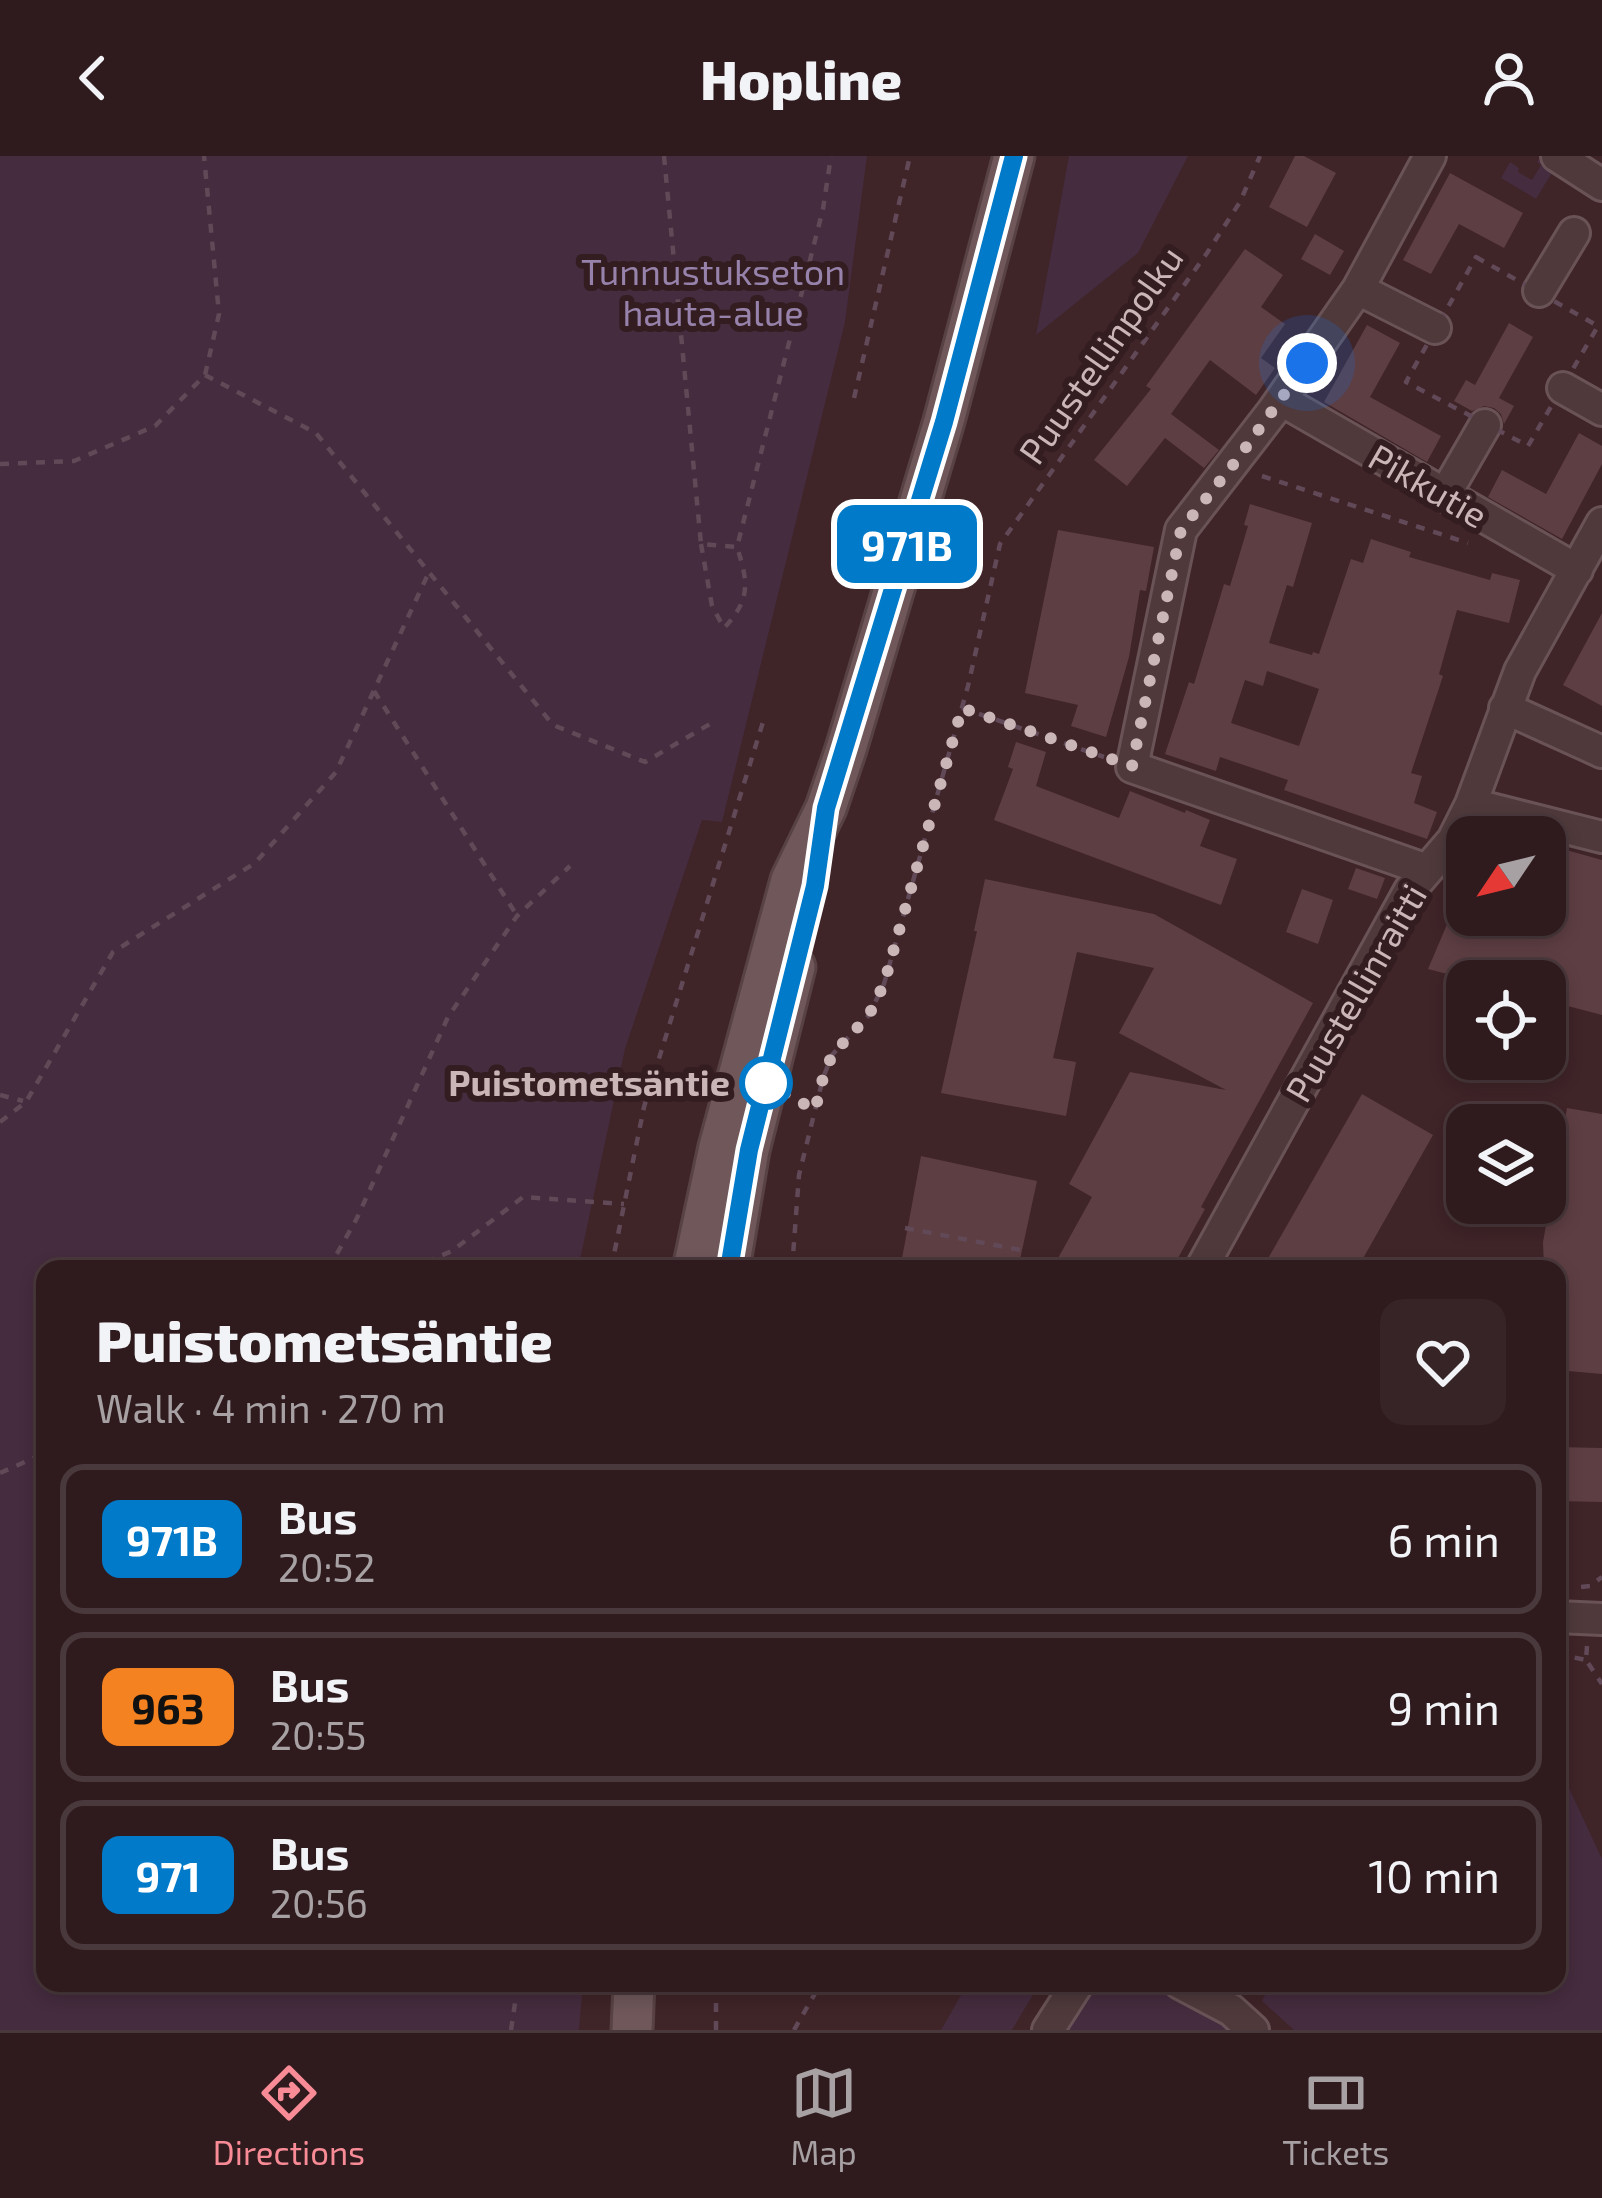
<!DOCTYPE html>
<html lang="en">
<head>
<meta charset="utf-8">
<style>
  :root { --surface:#2f1b1e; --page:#372427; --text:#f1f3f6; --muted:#a7a1a4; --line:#4a393c; --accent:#f88b96 }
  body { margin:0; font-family:"Exo 2",sans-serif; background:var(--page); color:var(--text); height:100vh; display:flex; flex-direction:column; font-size:45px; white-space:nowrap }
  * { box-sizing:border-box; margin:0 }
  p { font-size:39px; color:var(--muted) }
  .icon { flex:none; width:66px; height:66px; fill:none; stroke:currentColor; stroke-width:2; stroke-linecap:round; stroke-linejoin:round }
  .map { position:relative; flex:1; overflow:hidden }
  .details { position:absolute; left:36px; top:1104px; width:1530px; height:732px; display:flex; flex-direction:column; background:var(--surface); border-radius:24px; box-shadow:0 6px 18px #0003,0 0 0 3px var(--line) }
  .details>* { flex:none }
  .badge { padding:0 24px; border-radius:18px; font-size:42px; line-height:78px }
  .needle { width:78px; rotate:235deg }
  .fabs { position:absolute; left:1446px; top:660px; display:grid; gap:24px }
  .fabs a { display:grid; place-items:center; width:120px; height:120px; border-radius:24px; background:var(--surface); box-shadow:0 6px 18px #0003,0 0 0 3px var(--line); font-size:60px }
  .you { position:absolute; width:60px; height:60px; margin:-30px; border:9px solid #fff; border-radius:50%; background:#1a73e8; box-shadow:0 0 0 18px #1a73e833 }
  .map>.badge { position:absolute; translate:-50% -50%; box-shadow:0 0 0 6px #fff }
  .round { display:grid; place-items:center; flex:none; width:126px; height:126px; border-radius:24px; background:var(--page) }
  .overview { display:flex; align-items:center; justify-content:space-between; height:204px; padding:0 60px }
  h1 { font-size:57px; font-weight:800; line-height:90px }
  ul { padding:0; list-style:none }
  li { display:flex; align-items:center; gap:36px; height:150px; margin:0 24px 18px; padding:0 36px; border:6px solid var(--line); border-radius:24px }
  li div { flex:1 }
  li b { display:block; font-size:45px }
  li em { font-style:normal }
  li .badge { min-width:132px; font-weight:700; text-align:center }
  header { display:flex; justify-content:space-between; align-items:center; height:156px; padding:0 60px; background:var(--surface); font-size:54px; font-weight:800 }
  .tabs { display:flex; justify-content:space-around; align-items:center; height:168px; border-top:3px solid var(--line); background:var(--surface); font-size:33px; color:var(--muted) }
  .tabs a { display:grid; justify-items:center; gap:6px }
  .tabs .selected { color:var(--accent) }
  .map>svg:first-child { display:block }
</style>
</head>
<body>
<header><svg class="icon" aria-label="back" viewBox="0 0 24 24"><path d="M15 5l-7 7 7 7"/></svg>Hopline<svg class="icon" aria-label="person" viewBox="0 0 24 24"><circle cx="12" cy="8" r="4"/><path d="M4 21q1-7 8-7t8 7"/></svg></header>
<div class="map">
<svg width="1602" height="1874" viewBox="0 0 1602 1874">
  <rect width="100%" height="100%" fill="#3f2428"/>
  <!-- green -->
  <path fill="#452c3e" d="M0,0H867L845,166L722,666L702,664L625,893L578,1113H45V1827H583L579,1874H0Z
    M1069,0H1188L1138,97L1036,179Z
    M1541,0L1558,7L1536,43L1501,22L1510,6L1519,12L1518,16L1532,24L1541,9L1537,6Z
    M1557,1619H1563L1602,1703V1874H1294L1262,1845L1271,1827H1557Z
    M968,1827H1040L1012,1874H941Z
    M1099,1827H1154L1225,1865L1234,1874H1068Z"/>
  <!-- building -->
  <path fill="#5d3e43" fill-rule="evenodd" d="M1295,0H1304L1336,17L1307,71L1269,51Z
    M1450,17L1523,57L1504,92L1459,68L1431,118L1403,104Z
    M1315,78L1344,95L1330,119L1301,103Z
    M1245,93L1283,119L1261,151L1285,168L1261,202L1275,212L1256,239L1210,204L1171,258L1219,294L1204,312L1165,282L1127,330L1094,304L1151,233L1146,230Z
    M1509,167L1533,181L1499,242L1514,250L1504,268L1501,258L1494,252L1484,250L1472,255L1454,245L1466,224L1475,229Z
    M1367,169L1400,187L1370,241L1441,280L1427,306L1324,246Z
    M1579,277L1602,290V308L1562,383L1488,341L1502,314L1546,338Z
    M1250,348L1312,367L1293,431L1287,429L1269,487L1312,499L1313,496L1319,498L1351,403L1363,407L1371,383L1411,396L1409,401L1490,424L1492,417L1520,424L1509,467L1457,454L1439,518L1443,520L1411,617L1422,620L1414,647L1437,656L1427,683L1284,634L1288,624L1220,601L1216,615L1165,598L1189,526L1194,528L1224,428L1230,430L1248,370L1244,369ZM1267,515L1319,533L1299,590L1231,567L1245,524L1263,530Z
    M1058,374L1154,391L1146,435L1140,434L1129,501L1106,581L1071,570L1078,549L1025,537Z
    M1602,457V550L1563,529Z
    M1016,586L1046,596L1036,630L1119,662L1130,635L1185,657L1186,654L1210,664L1200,690L1237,703L1221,749L994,664L1013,613L1008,611Z
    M1545,688L1602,704V859L1545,844V825H1474L1428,813L1451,759H1545Z
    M1356,712L1385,722L1377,743L1348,733Z
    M985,723L1154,758L1313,847L1201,1051L1205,1053L1172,1113H1052L1092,1041L1069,1028L1130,916L1226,934L1119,877L1154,812L1077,796L1053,902L1076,906L1066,960L941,937L977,775H974Z
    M1302,733L1333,744L1318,788L1286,776Z
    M1362,938L1433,979L1357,1113H1277L1266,1106Z
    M1567,952L1602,958V1218L1557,1214V1113H1544L1543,1086Z
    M921,1000L1037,1025L1018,1113H900Z
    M1557,1291L1602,1292V1346L1557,1345Z"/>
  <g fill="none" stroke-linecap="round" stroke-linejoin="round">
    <defs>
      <path id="minor" d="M1557,0L1602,29
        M1358,133L1435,172
        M1539,135L1574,77
        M1563,232L1602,254
        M1281,244L1577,414
        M1444,340L1485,269
        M1505,552L1602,596
        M1471,648L1602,681
        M1427,714L1132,611L1181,374L1273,255L1358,133L1430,0
        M1201,1113L1410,734L1453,684L1471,648L1520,515L1602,367
        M1557,1461L1602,1463
        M1180,1827L1231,1854L1253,1874
        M1048,1874L1078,1827"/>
      <path id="major" d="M693,1113L719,991L791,724L826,652L846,593L944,265L1014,0
        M729,1113L749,994L795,811
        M632,1874L634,1827"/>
    </defs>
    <!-- minor casing -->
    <use href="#minor" stroke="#6a5356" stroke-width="36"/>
    <!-- major casing -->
    <use href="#major" stroke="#584244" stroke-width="45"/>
    <!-- path -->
    <path stroke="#614957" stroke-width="4.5" stroke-dasharray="9 9" stroke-linecap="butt" d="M664,0L701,388L737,391L823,53L831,0
      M1476,101L1598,170L1528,290L1406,226Z
      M205,219L316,277L553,569L645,606L710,568
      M854,242L910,0
      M0,308L74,305L155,270L205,219L219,158L204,0
      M1262,320L1468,387
      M701,388L712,450L724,472C750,444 749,428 737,391
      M374,535L516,758
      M962,552L1104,601
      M0,939L23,945
      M0,966L26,946L113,796L255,707L336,616L429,416
      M905,1072L1026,1095
      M341,1113L334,1103L357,1062L448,861L517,760L570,710
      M409,1113L452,1095L523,1041L624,1048
      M611,1113L644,951L763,566
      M792,1113L799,1019L823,922L832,899L869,859L884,828L968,530L1000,388L1207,97L1240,46L1260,0
      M0,1317L45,1297
      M1581,1431L1590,1430L1602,1421
      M1587,1490L1586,1504L1602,1528
      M1557,1498L1586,1504
      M511,1874L518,1827
      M716,1874V1827
      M794,1874L821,1827"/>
    <!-- minor -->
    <use href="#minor" stroke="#4f393b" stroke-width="30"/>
    <!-- major -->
    <use href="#major" stroke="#6f575a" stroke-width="39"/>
  </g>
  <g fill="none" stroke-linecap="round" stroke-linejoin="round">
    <defs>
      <path id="line" d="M729,1113L749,994L815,730L826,652L944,266L1014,0"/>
    </defs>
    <!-- line casing -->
    <use href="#line" stroke="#fff" stroke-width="27"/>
    <!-- line -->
    <use href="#line" stroke="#007ac9" stroke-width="18"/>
    <!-- walk -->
    <path stroke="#cab5b7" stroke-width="12" stroke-dasharray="0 21.6" d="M766,927L815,954L823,922L832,899L869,859L884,828L962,552L1132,610L1181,374L1236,305L1307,207"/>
  </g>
  <!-- markers -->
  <circle fill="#fff" stroke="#007ac9" stroke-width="6" cx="766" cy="927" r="24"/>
  <g text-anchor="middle" stroke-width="12" stroke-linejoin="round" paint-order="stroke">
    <!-- park labels -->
    <g font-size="36" fill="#9682aa" stroke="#341d20">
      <text x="713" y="129">Tunnustukseton<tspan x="713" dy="41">hauta-alue</tspan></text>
    </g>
    <!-- street labels -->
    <g font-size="36" fill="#cab5b7" stroke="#341d20">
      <text transform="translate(1101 199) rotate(-55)" y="13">Puustellinpolku</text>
      <text transform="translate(1428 330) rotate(30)" y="13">Pikkutie</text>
      <text transform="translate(1356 837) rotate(-60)" y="13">Puustellinraitti</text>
    </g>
    <!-- stop labels -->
    <g font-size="36" font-weight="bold" fill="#cab5b7" stroke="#341d20" text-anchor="end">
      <text x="730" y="940">Puistometsäntie</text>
    </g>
  </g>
</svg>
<div class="fabs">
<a><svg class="needle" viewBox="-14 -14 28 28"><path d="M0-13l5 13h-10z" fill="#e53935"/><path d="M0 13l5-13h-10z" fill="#a7a1a4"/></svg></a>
<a><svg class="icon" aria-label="locate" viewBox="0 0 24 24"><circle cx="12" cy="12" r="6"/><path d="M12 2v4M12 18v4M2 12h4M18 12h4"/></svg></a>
<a><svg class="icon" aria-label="layers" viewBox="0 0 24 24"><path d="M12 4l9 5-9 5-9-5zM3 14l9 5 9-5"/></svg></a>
</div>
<div class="you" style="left:1307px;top:207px"></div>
<b class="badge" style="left:907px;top:388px;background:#007ac9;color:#fff">971B</b>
<section class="details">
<div class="overview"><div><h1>Puistometsäntie</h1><p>Walk · 4 min · 270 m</p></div><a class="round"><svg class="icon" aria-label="heart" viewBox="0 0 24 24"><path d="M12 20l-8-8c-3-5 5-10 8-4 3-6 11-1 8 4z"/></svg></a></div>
<ul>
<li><span class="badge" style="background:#007ac9;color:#fff">971B</span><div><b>Bus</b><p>20:52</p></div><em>6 min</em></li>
<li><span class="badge" style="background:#f58220;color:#111">963</span><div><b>Bus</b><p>20:55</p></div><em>9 min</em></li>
<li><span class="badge" style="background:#007ac9;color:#fff">971</span><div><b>Bus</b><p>20:56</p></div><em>10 min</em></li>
</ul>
</section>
</div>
<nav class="tabs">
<a class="selected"><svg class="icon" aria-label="directions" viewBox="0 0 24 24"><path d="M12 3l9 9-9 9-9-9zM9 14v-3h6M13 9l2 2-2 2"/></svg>Directions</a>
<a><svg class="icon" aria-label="map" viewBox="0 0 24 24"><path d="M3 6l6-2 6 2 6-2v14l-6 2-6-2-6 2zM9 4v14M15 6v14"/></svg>Map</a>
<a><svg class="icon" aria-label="tickets" viewBox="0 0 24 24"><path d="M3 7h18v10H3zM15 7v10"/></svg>Tickets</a>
</nav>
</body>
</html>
